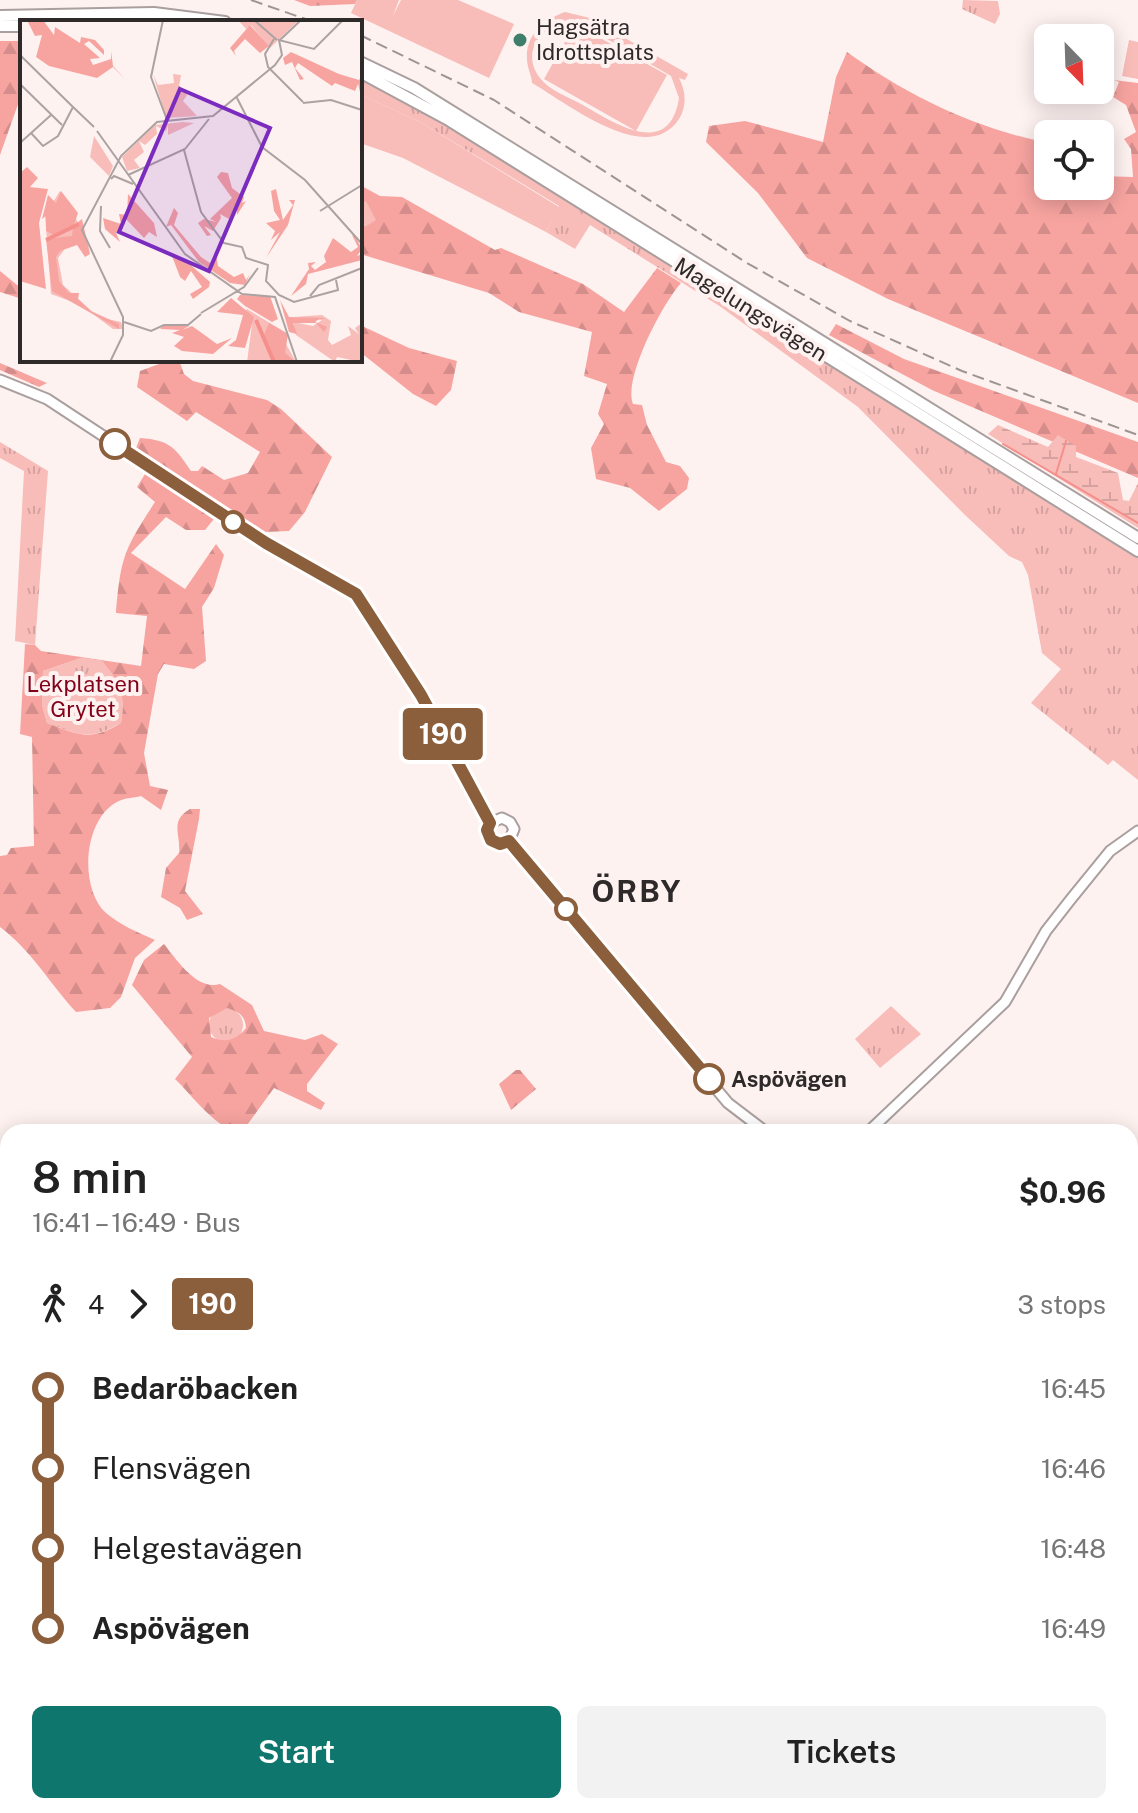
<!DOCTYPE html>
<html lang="en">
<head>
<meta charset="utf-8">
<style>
  :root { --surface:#fff; --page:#f2f2f2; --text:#222; --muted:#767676; --accent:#0f766e }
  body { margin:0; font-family:"Public Sans",sans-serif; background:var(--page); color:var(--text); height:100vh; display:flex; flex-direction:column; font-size:30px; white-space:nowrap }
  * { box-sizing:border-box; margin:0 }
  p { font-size:26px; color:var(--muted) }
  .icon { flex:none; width:44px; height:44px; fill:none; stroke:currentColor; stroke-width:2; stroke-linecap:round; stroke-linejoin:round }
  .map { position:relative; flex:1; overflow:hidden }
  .drawer { position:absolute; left:0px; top:1124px; width:1138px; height:690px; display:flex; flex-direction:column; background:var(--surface); border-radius:24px 24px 0 0; box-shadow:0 4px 20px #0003 }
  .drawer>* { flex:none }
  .badge { padding:0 16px; border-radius:6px; font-size:28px; line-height:52px }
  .needle { width:52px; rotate:157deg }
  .buttons { position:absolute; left:1034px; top:24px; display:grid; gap:16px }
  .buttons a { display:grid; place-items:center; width:80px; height:80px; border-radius:12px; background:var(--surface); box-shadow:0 4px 20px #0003; font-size:40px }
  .map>.badge { position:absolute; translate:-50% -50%; box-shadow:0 0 0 4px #fff }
  .legs { display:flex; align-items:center; gap:12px; height:88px; padding:0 32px; font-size:26px }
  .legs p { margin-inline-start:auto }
  .headline { display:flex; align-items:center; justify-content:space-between; height:136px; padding:0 32px }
  h1 { font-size:44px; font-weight:600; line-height:60px }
  .primary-button { display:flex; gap:16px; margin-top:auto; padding:16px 32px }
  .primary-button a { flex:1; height:92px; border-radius:12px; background:var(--accent); color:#fff; font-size:32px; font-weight:600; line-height:92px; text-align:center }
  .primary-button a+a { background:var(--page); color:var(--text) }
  ul { padding:0 32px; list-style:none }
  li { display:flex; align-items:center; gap:28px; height:80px; font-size:30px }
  li i { display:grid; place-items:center; width:12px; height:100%; margin:0 10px; background:currentColor }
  li i::after { content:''; width:20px; height:20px; margin:-10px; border:6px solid; border-radius:50%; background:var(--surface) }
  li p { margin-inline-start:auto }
  li:first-child i { background:linear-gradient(#0000 50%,currentColor 0) }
  li:last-child i { background:linear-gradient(currentColor 50%,#0000 0) }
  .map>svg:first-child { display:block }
</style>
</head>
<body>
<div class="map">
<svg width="1138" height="1813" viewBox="0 0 1138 1813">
  <defs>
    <pattern id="grass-tufts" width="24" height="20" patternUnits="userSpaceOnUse" patternTransform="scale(2)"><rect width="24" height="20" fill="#f8bcb9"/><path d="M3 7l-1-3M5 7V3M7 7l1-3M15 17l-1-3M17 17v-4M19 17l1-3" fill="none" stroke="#d5a29f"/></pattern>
    <pattern id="forest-firs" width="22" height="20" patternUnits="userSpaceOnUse" patternTransform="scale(2)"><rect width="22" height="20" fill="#f7a4a0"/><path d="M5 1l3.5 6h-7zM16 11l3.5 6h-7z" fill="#d48d8a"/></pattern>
    <pattern id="wetland-marsh" width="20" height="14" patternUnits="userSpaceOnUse" patternTransform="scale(2)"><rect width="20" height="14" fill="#f8bcb9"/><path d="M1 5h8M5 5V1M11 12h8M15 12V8" fill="none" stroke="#d5a29f"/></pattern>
  </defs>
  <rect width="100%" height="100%" fill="#fef2f1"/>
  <!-- grass -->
  <path fill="url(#grass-tufts)" d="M963,0L998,1L1000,14L995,24L962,9Z
    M360,79L429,115L1138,557V780L1113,760L1108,765L1031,703L1061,669L1042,653L1028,575L1022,562L1009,556L965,515L858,407L721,307L590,225L575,249L546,232L559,206L422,123L360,94Z
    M0,442L48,471L35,645L15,641L24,471L0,458Z
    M81,658L102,661C120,683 126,694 121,723C88,741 80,735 47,723L42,705L43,671Z
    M891,1006L921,1034L880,1068L855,1039Z
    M209 1025a17 17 0 1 1 34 0a17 17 0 1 1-34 0Z
    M1138,1294V1412L1132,1415L1130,1298Z
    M1138,1446V1813H1109L1099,1806H1130V1449Z
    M0,1509L8,1511V1551L0,1547Z
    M0,1574L8,1579V1697L0,1692Z
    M179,1806H269L276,1813H189Z
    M304,1806H348L353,1813H311Z"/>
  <!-- forest -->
  <path fill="url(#forest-firs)" fill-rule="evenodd" d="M294,0H357L355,4L310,6Z
    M0,41H22V93L0,155Z
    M847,52C908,96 974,128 1048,143V186H1100V176L1133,177L1131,149L1124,139L1136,132L1126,105L1113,97L1119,82L1114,80L1138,83V403L888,299L807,258L758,193L706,142L709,126L745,121L823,142L836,77Z
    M360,185L380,196L402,197L495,250L501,248L583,284L624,312L657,268L681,283C661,306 623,379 633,404L642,405L647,425L666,462L680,466L689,478L687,489L659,511L630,488L596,479L591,448L604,424L598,414L607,384L584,376L592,332L519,312L489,293L360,254V218L365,226L366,202L360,205Z
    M0,271L22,289V299L0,292Z
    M836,324L904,359L1138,442V478L932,390L829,335Z
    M360,325L409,348L457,361L451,390L436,406L413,394L360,352Z
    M170,360H179L184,374L193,381L267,400L281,409L332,457L305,512L289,531L264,532L136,448L140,438C171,440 176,449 191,471H198L202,466L224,480L248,473L260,452L196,412L187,421L137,387L140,371Z
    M0,363L47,383L39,387L0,370Z
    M150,473L214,519L205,530H186L166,517L131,553L185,589L216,544L224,555L214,588L202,607L206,661L194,669L164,664L158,674L144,753L150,786L168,790L161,810L141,796C134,798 123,798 117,802C83,820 79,888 106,913C120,925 139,933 155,940L135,958L121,997L110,1008L76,1012C50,984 32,951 0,927V856L7,855L11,848L34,846L32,737L20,734L25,644L35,645L41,651L141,666L147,616L116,613C121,556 124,550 155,502L137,487L145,474ZM81,658L102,661C120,683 126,695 121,723C89,742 80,735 47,723L42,705L43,671Z
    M190,809H200L199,819L185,891L203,914L187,920L180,908L161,897L166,868L179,853C181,834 169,821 190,809Z
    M164,944C177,960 197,991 220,984L252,1005L264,1031L305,1040L322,1034L338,1044L307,1084V1091L325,1103L321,1110L274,1088L242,1132C218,1132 192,1095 175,1079L192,1057L132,985L144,960ZM227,1008C239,1012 245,1015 246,1028C235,1041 226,1043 211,1037L209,1018Z
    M516,1070H520L536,1089L511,1110L499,1084Z
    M1138,1159V1294L1130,1298V1168Z
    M0,1580L8,1584V1653L0,1661Z"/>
  <!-- wetland -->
  <path fill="url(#wetland-marsh)" d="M998,425L1048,447L1058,435L1076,446V457L1118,473L1123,500L1129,501L1138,483V528L988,434Z"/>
  <!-- garden -->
  <path fill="#f8bcb9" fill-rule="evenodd" d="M357,0H399L393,16L401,0H458L514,24L489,78L351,13Z
    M565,12L590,18L688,74L685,80L679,78C686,91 687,106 679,119C647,168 567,103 532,83C532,76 527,68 527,59C525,35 545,19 565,12ZM576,21L671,76L679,98C669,161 613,122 581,104C568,97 549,90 540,78C518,50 546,20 576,21Z
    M575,24L667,75L636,131L544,79Z
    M1129,40L1138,42V79L1122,76Z
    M360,94L422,123L559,207L546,232L403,158L360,143Z
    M366,201L376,220L365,227L360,205Z
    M1043,530L1066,544L1059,555L1044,545L1048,538L1041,534Z"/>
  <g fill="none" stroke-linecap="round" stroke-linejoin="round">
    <!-- stream -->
    <path stroke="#f58f8b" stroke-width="2" d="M1003,444L1138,523
      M1056,474L1066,441"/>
    <defs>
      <path id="tertiary" d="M0,380L47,399L266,543L356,594L421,695L490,823L489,837L500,844L509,841
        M490,823L502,818L510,822L514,829L509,841
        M509,841L728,1103L766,1132
        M868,1132L1005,1002L1046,931L1071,899L1110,851L1138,831"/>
      <path id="secondary" d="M0,16L154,13L225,22
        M0,26H22
        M360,62L414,88L1138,538
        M360,72L447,119L1138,551
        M0,1554L8,1559
        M0,1568L8,1572
        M277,1806L284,1813
        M295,1806L302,1813"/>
      <path id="primary" d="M1130,1424L1138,1419
        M1130,1441L1138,1437
        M594,1813L597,1806
        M605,1813L608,1806"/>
    </defs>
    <!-- tertiary casing -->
    <use href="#tertiary" stroke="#a99f9e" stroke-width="13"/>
    <!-- secondary casing -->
    <use href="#secondary" stroke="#a99f9e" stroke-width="14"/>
    <!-- primary casing -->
    <use href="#primary" stroke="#a99f9e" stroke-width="16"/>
    <!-- tertiary -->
    <use href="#tertiary" stroke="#fff" stroke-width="9"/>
    <!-- secondary -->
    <use href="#secondary" stroke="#fff" stroke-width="10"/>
    <!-- primary -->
    <use href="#primary" stroke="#fff" stroke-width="12"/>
    <!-- rail -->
    <path stroke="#9d9594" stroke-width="2" stroke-dasharray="12 6" stroke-linecap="butt" d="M251,0L314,22
      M360,35L494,100L747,263L850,321L962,371L1138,435"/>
  </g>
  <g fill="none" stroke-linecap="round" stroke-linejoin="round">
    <defs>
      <path id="line-1" d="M115,444L266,543L356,594L421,695L490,823L487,830L491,840L500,844L509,841L709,1079"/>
    </defs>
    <!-- line-1 casing -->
    <use href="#line-1" stroke="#fff" stroke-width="18"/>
    <!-- line-1 -->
    <use href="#line-1" stroke="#8b5e3c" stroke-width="12"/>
  </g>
  <!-- markers -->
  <circle fill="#3f7e6c" stroke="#fef2f1" stroke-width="3" cx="520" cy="40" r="8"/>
  <g fill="#fff" stroke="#8b5e3c" stroke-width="4">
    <circle cx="115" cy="444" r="14"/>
    <circle cx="233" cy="522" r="10"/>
    <circle cx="566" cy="909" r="10"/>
    <circle cx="709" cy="1079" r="14"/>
  </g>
  <g text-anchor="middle" stroke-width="8" stroke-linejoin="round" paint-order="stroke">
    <!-- poi labels -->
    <g font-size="22" fill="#2e2a2a" stroke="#fef2f1" text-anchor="start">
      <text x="536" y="35">Hagsätra<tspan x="536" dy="25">Idrottsplats</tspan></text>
    </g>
    <!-- street labels -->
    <g font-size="22" fill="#2e2a2a" stroke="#fef2f1">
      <text transform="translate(751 309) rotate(32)" y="8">Magelungsvägen</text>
    </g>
    <!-- park labels -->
    <g font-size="22" fill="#830118" stroke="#fef2f1">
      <text x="83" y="692">Lekplatsen<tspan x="83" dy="25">Grytet</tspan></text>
    </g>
    <!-- stop labels -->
    <g font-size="22" font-weight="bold" fill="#2e2a2a" stroke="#fef2f1" text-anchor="start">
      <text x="731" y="1087">Aspövägen</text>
    </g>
    <!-- district labels -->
    <g font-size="30" font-weight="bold" letter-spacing="2" fill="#2e2a2a" stroke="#fef2f1">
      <text x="637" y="902">ÖRBY</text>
    </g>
  </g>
  <!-- overview -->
  <g transform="translate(20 20)">
    <rect width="342" height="342" fill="#fef2f1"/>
    <path d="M218,0H222V1L279,0L250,28L231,5L226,9ZM133,54L138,65L154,63L153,54L161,55L159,66L167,75L163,81L177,96L146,98ZM163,102L174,103L148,115V105L146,111L136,106L137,114L125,125L119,121L124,132L114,140L120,148L107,151L102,137L135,105ZM40,171L61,208L38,238L43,265L78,297L101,302L103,309H93L61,285L31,274L25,195ZM227,289L268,314L266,324L276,342H227L232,304L223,294ZM302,295L311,301L308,320L312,325L331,315L328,306L339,314L335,308L342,303L341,342L317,337L315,342L276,315L273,302L293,306L302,300L273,297Z" fill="#f8bcb9"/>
    <path d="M7,0H23L34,15L35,7L60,23L61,17L75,20L84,30V35L69,21L64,24L80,38L70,39L73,45L91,39V31L93,46L105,59L93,47L77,58L29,46L16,37L22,15L15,16ZM230,5L249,26L240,33L225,19L214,31L216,36L210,28ZM271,32L319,54L339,60L342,56V67L340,72L338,64L335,71L315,63L312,66L278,43L275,48L284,59L280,60L272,42L265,45L263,38ZM7,147L18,158L10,167L28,169L19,203L26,269L0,261V153ZM201,152L208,153L212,168L224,177L222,183L226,181L217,195V183L209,199L200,194L201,198L193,211L184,206L191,215L187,216L178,203L184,199L197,202L190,199L212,178L197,157ZM256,169L263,200L273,185L269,180H275L268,205L246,238L260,212L251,220L255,211L246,203L260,200L254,191L251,171ZM41,171L58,193L54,205L62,199L70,234L65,237L57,225L40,231L36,237L39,261L49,273H59L58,279L71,291L99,304V309L32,271L26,219L52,216L53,208L36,216L26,211V196L22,199L28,175L36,183ZM108,174L134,203L137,217L129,212L124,218L106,199L96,213L100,222L85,209L83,198L101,204L99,194L107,195ZM154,188L158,193L154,205L181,237L190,243L196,234L198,246L214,257L223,253L226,260L230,254L225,265L210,263L179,242L151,205L146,207ZM332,215L335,216L342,229L337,236L342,234V240L288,254L286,264L271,276L289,249L288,243L296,242L291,246L295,250L306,242L304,236L313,218L331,232L338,227ZM152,236L165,240L190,262L189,267L173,279L170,274L182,267L171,251L165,261L160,257ZM220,275L250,276L258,299L252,302L225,286L217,279ZM211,278L234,297L225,328L208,326L216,320L223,295L197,292ZM260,280L269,297L303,298L305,299H299L295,302L307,307L304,312L296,303H273L277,314L269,312ZM249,303L268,314L265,333L276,342L255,340L244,315ZM144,305L169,306L162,310L172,306L197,324L212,318L193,334L162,331L154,326L164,317L152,313L160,310L140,309Z" fill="#f7a4a0"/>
    <path d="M74,116L93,146L89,156L70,137Z" fill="#f8bcb9"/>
    <path fill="none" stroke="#f58f8b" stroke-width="4" d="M26,220L59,204M236,300L254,342"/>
    <path fill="none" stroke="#aba2a1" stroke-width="2" d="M143,0L131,57L147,100M234,0L257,20M254,19L245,34L248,47L283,82M260,20L281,0M0,35L52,86M0,64L42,105M216,76L242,127L285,160L342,224M283,83L311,80L342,90M52,86L74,107M77,111L165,234L222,274L255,277L277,342M11,113L23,126L38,116L53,87M0,123L31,95M164,130L181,192L204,223L222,227L226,238L248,245L246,261L259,275L274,282L318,270L316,260M108,155L165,129L189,99M91,159L94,156L113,164M81,186L80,211L90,228M300,191L342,165M290,276L299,265L342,248M181,293L224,267L238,248M104,302L131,311L144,305H168L181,294M90,342L103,315V297L62,210L101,136L137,102L193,96L255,45L262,35L259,20L294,29L323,0"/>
    <path fill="#7b2cbf" fill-opacity="0.15" stroke="#7b2cbf" stroke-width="4" d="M160,69L250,108L189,251L99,212Z"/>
    <rect width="342" height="342" fill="none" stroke="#2e2a2a" stroke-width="4"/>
  </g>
</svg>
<div class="buttons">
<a><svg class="needle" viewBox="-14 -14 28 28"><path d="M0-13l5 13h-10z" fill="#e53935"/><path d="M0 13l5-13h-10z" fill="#767676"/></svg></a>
<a><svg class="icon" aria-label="locate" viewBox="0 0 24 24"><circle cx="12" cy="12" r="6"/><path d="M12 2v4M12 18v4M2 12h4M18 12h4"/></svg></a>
</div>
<b class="badge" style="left:443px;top:734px;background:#8b5e3c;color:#fff">190</b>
<section class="drawer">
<div class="headline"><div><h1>8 min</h1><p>16:41 – 16:49 · Bus</p></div><b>$0.96</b></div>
<div class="legs"><svg class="icon" aria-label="walk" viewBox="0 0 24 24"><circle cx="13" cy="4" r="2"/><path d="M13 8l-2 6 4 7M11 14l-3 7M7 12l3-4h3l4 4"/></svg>4<svg class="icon" aria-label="forward" viewBox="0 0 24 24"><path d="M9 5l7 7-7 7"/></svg><b class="badge" style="background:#8b5e3c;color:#fff">190</b><p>3 stops</p></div>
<ul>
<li><i style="color:#8b5e3c"></i><b>Bedaröbacken</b><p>16:45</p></li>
<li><i style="color:#8b5e3c"></i><span>Flensvägen</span><p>16:46</p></li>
<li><i style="color:#8b5e3c"></i><span>Helgestavägen</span><p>16:48</p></li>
<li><i style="color:#8b5e3c"></i><b>Aspövägen</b><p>16:49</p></li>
</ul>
<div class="primary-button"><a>Start</a><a>Tickets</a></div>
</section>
</div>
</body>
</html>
